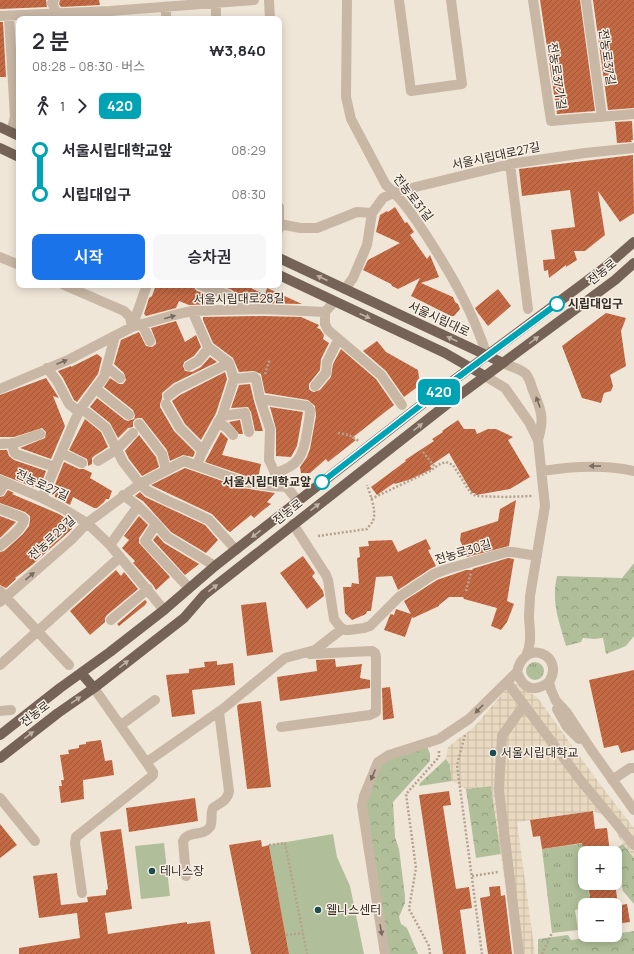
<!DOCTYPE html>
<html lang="ko">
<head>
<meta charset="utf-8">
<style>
  :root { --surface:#fff; --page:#f7f7f7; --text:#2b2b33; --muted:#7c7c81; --accent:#1a73e8 }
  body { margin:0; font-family:Manrope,"Noto Sans KR",sans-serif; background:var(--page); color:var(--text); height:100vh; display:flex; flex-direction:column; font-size:15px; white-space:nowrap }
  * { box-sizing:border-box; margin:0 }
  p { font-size:13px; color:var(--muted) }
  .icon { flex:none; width:22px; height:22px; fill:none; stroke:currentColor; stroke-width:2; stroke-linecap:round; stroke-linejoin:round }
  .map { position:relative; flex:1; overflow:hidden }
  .side { position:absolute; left:16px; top:16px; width:266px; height:272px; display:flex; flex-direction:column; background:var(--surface); border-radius:8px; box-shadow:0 2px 10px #0003 }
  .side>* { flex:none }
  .badge { padding:0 8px; border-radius:6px; font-size:14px; line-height:26px }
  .buttons { position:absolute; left:578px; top:846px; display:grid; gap:8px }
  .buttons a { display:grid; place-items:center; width:44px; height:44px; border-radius:8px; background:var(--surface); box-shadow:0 2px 10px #0003; font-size:20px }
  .map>.badge { position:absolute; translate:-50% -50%; box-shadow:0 0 0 2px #fff }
  .legs { display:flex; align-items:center; gap:6px; height:44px; padding:0 16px; font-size:13px }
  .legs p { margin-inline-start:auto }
  .summary { display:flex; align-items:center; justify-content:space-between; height:68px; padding:0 16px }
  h1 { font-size:22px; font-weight:600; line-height:30px }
  .cta { display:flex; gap:8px; margin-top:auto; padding:8px 16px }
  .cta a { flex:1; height:46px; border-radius:8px; background:var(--accent); color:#fff; font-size:16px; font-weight:600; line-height:46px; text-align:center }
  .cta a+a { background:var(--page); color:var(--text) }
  ul { padding:0 16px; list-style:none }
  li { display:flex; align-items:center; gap:14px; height:44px; font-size:15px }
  li i { display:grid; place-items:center; width:6px; height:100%; margin:0 5px; background:currentColor }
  li i::after { content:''; width:10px; height:10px; margin:-5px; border:3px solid; border-radius:50%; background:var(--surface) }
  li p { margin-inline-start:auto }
  li:first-child i { background:linear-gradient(#0000 50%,currentColor 0) }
  li:last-child i { background:linear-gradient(currentColor 50%,#0000 0) }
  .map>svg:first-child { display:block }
</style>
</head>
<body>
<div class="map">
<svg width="634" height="954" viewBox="0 0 634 954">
  <defs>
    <pattern id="grass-tufts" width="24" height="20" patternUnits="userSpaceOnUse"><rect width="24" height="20" fill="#b0bf99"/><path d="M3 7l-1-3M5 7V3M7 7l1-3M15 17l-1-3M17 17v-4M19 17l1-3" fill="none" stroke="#909b7d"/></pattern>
    <pattern id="forest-crowns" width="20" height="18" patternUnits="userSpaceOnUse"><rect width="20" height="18" fill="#b0bf99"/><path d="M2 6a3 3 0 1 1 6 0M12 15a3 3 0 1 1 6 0" fill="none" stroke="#909b7d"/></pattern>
    <pattern id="plaza-grid" width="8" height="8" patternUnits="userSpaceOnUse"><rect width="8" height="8" fill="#e8d9c0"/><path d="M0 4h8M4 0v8" fill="none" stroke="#c8baa5"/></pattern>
    <pattern id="building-hatch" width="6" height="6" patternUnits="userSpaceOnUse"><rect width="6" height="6" fill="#c36a44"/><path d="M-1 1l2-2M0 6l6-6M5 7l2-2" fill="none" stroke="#9f5739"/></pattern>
  </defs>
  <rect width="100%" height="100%" fill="#f0e6d8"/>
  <!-- grass -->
  <path fill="url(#grass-tufts)" d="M526 671a9 9 0 1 1 18 0a9 9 0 1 1-18 0Z
    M585,843L584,857L585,883H588L589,896L595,895L596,905H585V908L575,910L578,930L552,933L542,849Z"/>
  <!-- forest -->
  <path fill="url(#forest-crowns)" d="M634,563V636L626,646L606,654L603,638L594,639L583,638L581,642L566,646C559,621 551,603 557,576L622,578Z
    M427,746L430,754V761L393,802L395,837L399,849L405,896V903L399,917L401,924L407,928L418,954H386L365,802L374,773L385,759Z
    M446,759L450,765L452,781L419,786L420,783Z
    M491,786L501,854L476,858L466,789Z
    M623,844L634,858V904L623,891L615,849Z
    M634,931V954H538V939L568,935L571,940L606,935H615V934Z"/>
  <!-- pitch -->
  <path fill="#b0bf99" d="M333,834L337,857L350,886L364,954H289L269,845Z
    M164,843L170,896L141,899L135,846Z"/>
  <!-- plaza -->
  <path fill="url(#plaza-grid)" d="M516,684L537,697L599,783L634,828V858L623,844L610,822L603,815L593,811L517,822L535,954H515L491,786L466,789L452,781L450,765L446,759L448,747L474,727L509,686Z"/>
  <!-- building -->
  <path fill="url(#building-hatch)" d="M0,0H46L47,7L0,9Z
    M60,0H99L100,5L61,7L59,4Z
    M540,0H580L595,111L557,114Z
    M593,0H634V108L608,110Z
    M0,22H3L6,77H0Z
    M16,22H19V75Z
    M632,121L633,140H631L632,142L617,143L615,122Z
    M633,155L634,213L620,222L598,191L605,235L585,251H574L577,260L566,267V265L549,278L548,270L544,271L543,260L555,259L551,230L575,227L570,190L522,196L519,169Z
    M395,207L405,223L407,222L414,232L410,235L427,259L430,255L439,277L421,283L453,297L455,302L458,304L460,309L454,316H451L411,296L420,278L398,289L392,286L391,284L363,270L368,260L400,243L376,232L380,215L387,211L388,212Z
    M156,285H194L195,289L197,291L216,298L214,304L189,305L179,301L176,308L146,316L144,314L149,298L152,296Z
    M219,285H245L265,295L267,288L302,304L249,303L232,290Z
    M498,289L511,306L488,326L478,313L475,308Z
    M606,313L626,318L621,331L626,366L610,375L613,386L611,391L604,393L601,403L582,398L562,346Z
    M263,316L301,317L319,325L317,328L320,329L324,335L323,339L329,343L321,359L320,370L309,384V389L311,391L314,392L320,390L331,377L333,364L341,349L376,379L394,405L352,438L356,440L328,462L326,459L310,473H301L300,467L307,457L310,449L316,416L315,406L308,400L265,393L261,374L254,371L239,372L233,358L213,343L203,320V317Z
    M176,321L185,342L196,335L201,347L194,356L184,362L183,366L185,371L192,372L201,367L210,357L217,362L174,383L162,393V399L160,404V407L174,431L195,452L193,457L183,455L170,461L167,450L142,418H138L135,419L133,422V427L128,428L118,438L110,423L90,407L97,398L125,420L128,421L134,419L135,416L133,410L104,387L110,378L119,384H123L126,380L124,373L114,364L121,340L139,332L146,346L152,347L156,344V341L151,328Z
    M377,341L386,352L418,370L420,385L404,397L386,371L363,351Z
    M97,354L102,358L98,374L77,402L74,400L63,378L58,371L71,366V367Z
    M225,372L227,379L216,413L201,440L185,424L172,401L180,395Z
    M46,378L59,398L53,396L65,426L51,459L20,448L45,438L46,432L42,428L14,437H0V395Z
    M250,384L254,401L263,431H255L251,412L248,407L231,408L239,385Z
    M270,407L303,412L297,446L291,457L276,456V429Z
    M85,419L101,432L108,447L94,456L92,458V464L88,466V463L87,459L69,450Z
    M240,420L243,434H239L229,422Z
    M458,420L464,429H475L477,434L488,429H496L513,437L508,440L530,477L510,489L476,495L475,493H472L449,453L430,466L432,469L411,479L395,484L394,483L377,495L371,487L406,461L405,460L434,441L432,439L443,432L442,431Z
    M221,432L228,439L222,455L261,464L258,478L246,476L205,462Z
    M139,435L156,457L159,467L142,476L129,459L125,451Z
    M0,450H7L9,456L14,460L46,471L41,485L33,487L0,474Z
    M64,462L79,469H84L92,473L90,478L112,491L109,499H106L104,502L97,508H94L73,497L70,505L55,497L54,487Z
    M185,468L242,488L275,493L267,502L271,504L262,511L254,518L251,515L230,532L227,530L212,514L151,485Z
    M8,490L14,493L12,494L59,514L70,521L72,529L32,565L15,578L16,579L6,588L0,585V552L4,551L23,534L29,526L30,520V516L25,512L0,503V497L4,496Z
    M140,492L145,497L205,525L218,540L206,553L171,532L143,501L135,496Z
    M516,500L509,546L467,557L460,540L461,533L498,521L500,509Z
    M0,516L16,522L0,538Z
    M139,516L148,525L139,538V543L170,577L156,590L153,585L133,563L135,561L122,548L129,540L124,536Z
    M157,535L164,543L199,564L185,575L153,540Z
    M426,539L431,549L428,550L436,566L430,569L398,590L392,576L376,577L371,611H367L366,614L352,620L345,613L343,587H351L352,583L359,584L357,558L360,557L359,547L369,546L368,541L392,540L398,552Z
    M303,556L315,573L312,576L323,591L324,596L307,609L280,573Z
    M508,558L514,559L507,601L514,604L507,622L501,630L491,626L497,608L464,599L463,597H449L439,605V606L413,618L412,617L405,637L384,630L390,615L391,614L394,615L396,609L411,614L404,601L437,580L466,570H473L472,569Z
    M116,570L121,576L124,572L138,589L107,615L105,618V622L90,635L70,611Z
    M146,599L145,600L147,602L145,605L119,626L117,624Z
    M266,602L273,652L247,656L241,605Z
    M335,659L336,667L362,664L360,678L370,680V688L280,701L277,677L317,671L316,660Z
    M217,661V665L233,663L235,685L192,690L195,714L172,717L166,675L189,673V669L205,667L204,662Z
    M634,670V750L621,753L618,745L604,748L589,680Z
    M390,687L394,718L383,720L382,688Z
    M261,701L271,787L247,789L237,706L239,704Z
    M101,740L105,761L112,760L114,775L83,780L84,799L61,803L59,786H62L61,780H64L60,755L69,754L68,750L79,748V745L86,744V742Z
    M449,791L451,805L443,806L456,889L469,887L472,908L460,910L466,954H443L419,795Z
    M195,798L198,821L129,832L126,808Z
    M593,811L595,829L607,828L610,853H584L582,843L542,849L540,836L533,837L530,820Z
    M0,824L17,845L0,858Z
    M121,829L132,909L105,913L108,934L187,922V924L210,921L215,954H19V948L80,938L77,913L39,918L33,876L57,873L61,905L88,902L87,897L106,895V890L108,889L100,832Z
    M261,840L262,847L269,845L289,954H251L229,845Z
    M588,883H615L618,905H591Z
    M500,886L501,896L505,895L512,954H488L480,898L490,896L489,887Z
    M627,904L630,922L615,924V906Z"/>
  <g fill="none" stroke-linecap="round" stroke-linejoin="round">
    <!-- path -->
    <path stroke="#b4a18f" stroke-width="2.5" stroke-dasharray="2 2" stroke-linecap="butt" d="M265,374L270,359
      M338,433L349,435L359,441
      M423,452L435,467
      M371,499L430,471L440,464L446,462L453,465L468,489L472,494L476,496L505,497L532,496
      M318,536L367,529C369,526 372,523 373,521C377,510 370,495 367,485
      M466,591L471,573
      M465,735L457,765L482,954
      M269,845L285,843L307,954
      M472,876L498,872
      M286,935L303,933
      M430,954L429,946L409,909L416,868L406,794L439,757V749
      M542,954L552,933"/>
    <!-- minor -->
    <path stroke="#c8b7a5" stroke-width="10" d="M54,0L52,3L59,18
      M269,0L270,19
      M347,0L346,97L351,119L386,185C402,199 414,217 426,235C451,274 473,311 487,356
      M399,0L411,91L462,84L451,0
      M533,0L551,121L634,114
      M586,0L602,117
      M216,3V19
      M0,16L110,11L254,0
      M9,17L15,117L11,132
      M166,19V7
      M510,164L528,309
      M279,207V229
      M280,224L300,228H317L357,212L372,213
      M0,257L19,265
      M64,285L124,311L130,317L132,327
      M200,285L228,295L245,309
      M345,289L353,278L367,245L372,213L383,198L395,192L510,164L585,153L634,148
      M192,311L208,347L229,363L234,379L222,416L202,452L197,465
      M325,312V324L328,330L381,375L402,405
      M142,324L150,341
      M132,327L147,285
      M503,363C509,366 521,369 526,374C529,378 531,384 532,388C541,410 545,417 538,440
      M189,366L198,361L209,348
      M107,367L120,378
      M47,368L57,381L69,404L79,412
      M485,376L505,388L529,422L538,440L545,506L530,596C530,603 529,611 529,618C530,632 532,643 526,656
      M234,379L254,377L256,379L260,399L270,429L269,460L275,473L298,501
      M315,386L326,373L327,362L338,340
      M0,389L70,359L132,327L174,315L192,311L221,310L263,309L325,312L334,302
      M96,389L129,415
      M168,396L177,389L229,363
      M260,399L307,406L310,410C310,417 308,425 307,432C303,456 299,466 275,473
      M166,404L180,428L203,451
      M81,408L106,428L123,462L140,484L148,491L168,501L184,508L209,520L236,550
      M222,416L245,413L249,432
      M218,422L227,428L233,435
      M139,424L162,454L166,470
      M12,443L14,452L16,454L55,467
      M0,444L15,443L40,434
      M61,453L82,463
      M98,461L116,450L133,433
      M542,471C573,466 603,464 634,471
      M0,480L42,498L62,508L87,523L110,545L164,610
      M0,491L5,482
      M123,495L138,506L156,524L167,537L215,566
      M42,498L75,420L81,408L104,377L115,336
      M0,509L21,517L24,519C24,528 7,540 0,546
      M156,524L145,541L189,588
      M293,524L326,575L328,580L334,619L340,627L345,630H349L364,628L370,626L399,597L434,574L447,569L507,552H513L537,556
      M110,545L138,506
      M0,591L69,665
      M0,602L71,540L87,523L140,484L184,461L244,482L270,486L287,487
      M111,620L148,589
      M0,665L120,557
      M507,682L581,781L634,845
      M549,682C534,693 523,689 517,672C524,637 566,655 549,682L551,690L556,701L567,713L590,748L634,810
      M557,709L567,727L579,739
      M0,711L11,710
      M121,725L155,700
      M281,727L370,715L376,712V657L375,653L372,651L310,654
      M147,762L224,708L285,658L315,650L342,629
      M612,780L630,768H634
      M0,798L35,841
      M186,876L183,841C188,830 203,837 210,827C213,822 210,814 213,808C220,803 228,800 229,791L219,712
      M82,893L75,843L76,837L151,777L153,775V772L94,688
      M385,954L362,806L364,796L378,762L389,755L439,739L469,719L517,672
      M519,954L499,790L502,736L524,705"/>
    <!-- major -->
    <path stroke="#756357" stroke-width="10" d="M0,127L19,136
      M0,148L19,157
      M279,258L503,363
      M279,275L445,353L485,376
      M81,673L94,688
      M0,735L60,688L110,652L164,610L215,566L430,398L604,268L634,242
      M0,758L58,713L94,688L184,618L204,595L446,405L615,280L634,263"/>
  </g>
  <!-- one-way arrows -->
  <defs><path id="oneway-solid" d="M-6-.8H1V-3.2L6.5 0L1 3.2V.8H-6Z"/></defs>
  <g fill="#bdb1a5">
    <use href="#oneway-solid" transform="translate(322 278) rotate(-155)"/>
    <use href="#oneway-solid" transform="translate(365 316) rotate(25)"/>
    <use href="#oneway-solid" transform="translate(452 339) rotate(-155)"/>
    <use href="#oneway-solid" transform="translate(534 340) rotate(-37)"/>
    <use href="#oneway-solid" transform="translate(418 427) rotate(-38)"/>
    <use href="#oneway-solid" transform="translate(315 507) rotate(-38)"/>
    <use href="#oneway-solid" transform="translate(256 534) rotate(142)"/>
    <use href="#oneway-solid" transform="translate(213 588) rotate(-38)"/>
    <use href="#oneway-solid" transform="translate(124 664) rotate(-38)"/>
    <use href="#oneway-solid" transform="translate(76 700) rotate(-35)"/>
    <use href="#oneway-solid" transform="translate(29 735) rotate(-38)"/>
  </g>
  <g fill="#776a5f">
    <use href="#oneway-solid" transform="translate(170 317) rotate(-16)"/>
    <use href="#oneway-solid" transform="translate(62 362) rotate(-23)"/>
    <use href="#oneway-solid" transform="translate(538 402) rotate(-110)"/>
    <use href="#oneway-solid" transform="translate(595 466) rotate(-179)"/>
    <use href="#oneway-solid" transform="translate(30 576) rotate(-40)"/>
    <use href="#oneway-solid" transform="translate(479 709) rotate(134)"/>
    <use href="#oneway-solid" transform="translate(373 775) rotate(113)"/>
    <use href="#oneway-solid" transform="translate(381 930) rotate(80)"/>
  </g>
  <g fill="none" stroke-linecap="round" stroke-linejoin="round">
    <defs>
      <path id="line-1" d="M322,482L430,398L557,304"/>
    </defs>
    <!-- line-1 casing -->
    <use href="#line-1" stroke="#fff" stroke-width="9"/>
    <!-- line-1 -->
    <use href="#line-1" stroke="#00a3b4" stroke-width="6"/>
  </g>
  <!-- markers -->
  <g fill="#fff" stroke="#00a3b4" stroke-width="2">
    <circle cx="557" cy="304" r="7"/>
    <circle cx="322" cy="482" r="7"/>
  </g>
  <g fill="#1d4d54" stroke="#f8f0e4" stroke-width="1.5">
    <circle cx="493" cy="753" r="4"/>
    <circle cx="152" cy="871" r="4"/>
    <circle cx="318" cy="910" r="4"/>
  </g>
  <g text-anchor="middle" stroke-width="3" stroke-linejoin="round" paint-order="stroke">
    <!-- street labels -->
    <g font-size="12" fill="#342b26" stroke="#f8f0e4">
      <text transform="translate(607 57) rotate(82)" y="4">전농로37길</text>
      <text transform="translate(557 76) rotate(82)" y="4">전농로37가길</text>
      <text transform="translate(496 156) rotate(-12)" y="4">서울시립대로27길</text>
      <text transform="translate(413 198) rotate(52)" y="4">전농로31길</text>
      <text transform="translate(602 272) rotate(-39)" y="4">전농로</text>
      <text transform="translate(239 299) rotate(-1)" y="4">서울시립대로28길</text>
      <text transform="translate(439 319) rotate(25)" y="4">서울시립대로</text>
      <text transform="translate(42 485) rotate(25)" y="4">전농로27길</text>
      <text transform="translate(288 512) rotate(-38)" y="4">전농로</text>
      <text transform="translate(52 538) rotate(-43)" y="4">전농로29길</text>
      <text transform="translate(463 552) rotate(-17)" y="4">전농로30길</text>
      <text transform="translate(35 714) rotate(-37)" y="4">전농로</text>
    </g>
    <!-- stop labels -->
    <g font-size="12" font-weight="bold" fill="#342b26" stroke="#f8f0e4" text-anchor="start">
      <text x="568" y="308">시립대입구</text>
      <text x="311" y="486" text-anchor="end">서울시립대학교앞</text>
    </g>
    <!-- poi labels -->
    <g font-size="12" fill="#342b26" stroke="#f8f0e4" text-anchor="start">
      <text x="501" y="757">서울시립대학교</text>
      <text x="160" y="875">테니스장</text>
      <text x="326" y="914">웰니스센터</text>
    </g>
  </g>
</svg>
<div class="buttons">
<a>+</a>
<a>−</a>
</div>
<b class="badge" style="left:439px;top:392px;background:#00a3b4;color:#fff">420</b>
<section class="side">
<div class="summary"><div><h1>2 분</h1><p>08:28 – 08:30 · 버스</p></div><b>₩3,840</b></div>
<div class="legs"><svg class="icon" aria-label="walk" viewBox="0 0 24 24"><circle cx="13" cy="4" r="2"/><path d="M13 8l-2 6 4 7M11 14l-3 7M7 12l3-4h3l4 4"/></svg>1<svg class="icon" aria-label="forward" viewBox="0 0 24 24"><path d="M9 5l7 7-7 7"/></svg><b class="badge" style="background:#00a3b4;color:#fff">420</b></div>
<ul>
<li><i style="color:#00a3b4"></i><b>서울시립대학교앞</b><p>08:29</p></li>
<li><i style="color:#00a3b4"></i><b>시립대입구</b><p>08:30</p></li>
</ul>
<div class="cta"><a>시작</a><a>승차권</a></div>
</section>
</div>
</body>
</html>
